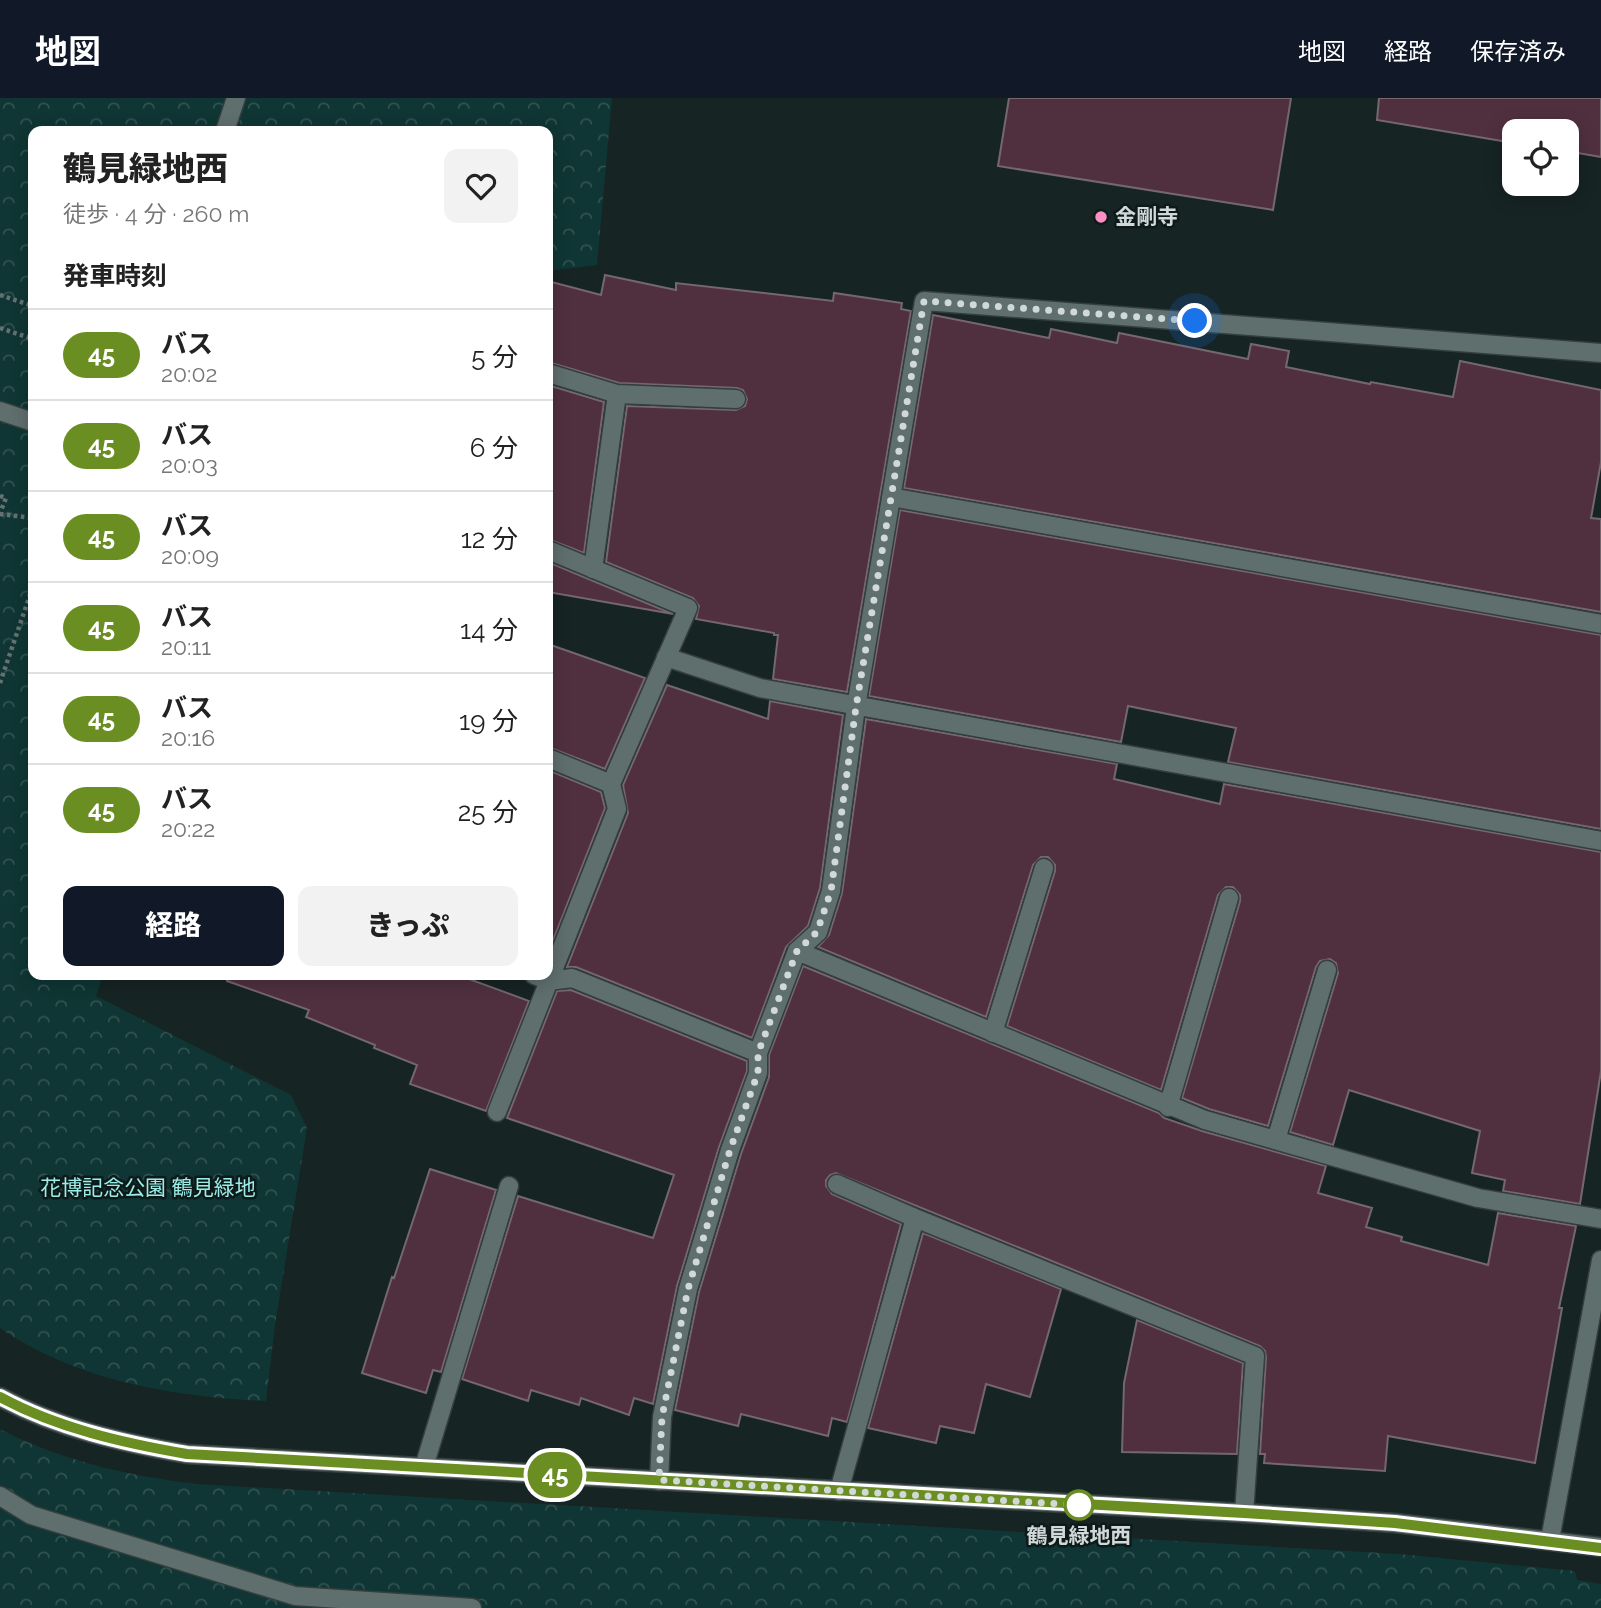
<!DOCTYPE html>
<html lang="ja">
<head>
<meta charset="utf-8">
<style>
  :root { --surface:#fff; --page:#f2f2f2; --text:#222; --muted:#767676; --line:#e0e0e0; --accent:#111827 }
  body { margin:0; font-family:Raleway,"Noto Sans JP",sans-serif; background:var(--page); color:var(--text); height:100vh; display:flex; flex-direction:column; font-size:26px; white-space:nowrap }
  * { box-sizing:border-box; margin:0 }
  p { font-size:23px; color:var(--muted) }
  .icon { flex:none; width:38px; height:38px; fill:none; stroke:currentColor; stroke-width:2; stroke-linecap:round; stroke-linejoin:round }
  .map { position:relative; flex:1; overflow:hidden }
  .panel { position:absolute; left:28px; top:28px; width:525px; height:854px; display:flex; flex-direction:column; background:var(--surface); border-radius:14px; box-shadow:0 4px 18px #0003 }
  .panel>* { flex:none }
  .badge { padding:0 14px; border-radius:23px; font-size:24px; line-height:46px }
  .fabs { position:absolute; left:1502px; top:21px; display:grid; gap:14px }
  .fabs a { display:grid; place-items:center; width:77px; height:77px; border-radius:14px; background:var(--surface); box-shadow:0 4px 18px #0003; font-size:35px }
  .you { position:absolute; width:35px; height:35px; margin:-18px; border:5px solid #fff; border-radius:50%; background:#1a73e8; box-shadow:0 0 0 10px #1a73e833 }
  .map>.badge { position:absolute; translate:-50% -50%; box-shadow:0 0 0 4px #fff }
  h2 { padding:0 35px; font-size:26px; line-height:63px }
  .round { display:grid; place-items:center; flex:none; width:74px; height:74px; border-radius:14px; background:var(--page) }
  .summary { display:flex; align-items:center; justify-content:space-between; height:119px; padding:0 35px }
  h1 { font-size:33px; font-weight:800; line-height:52px }
  .button { display:flex; gap:14px; margin-top:auto; padding:14px 35px }
  .button a { flex:1; height:80px; border-radius:14px; background:var(--accent); color:#fff; font-size:28px; font-weight:800; line-height:80px; text-align:center }
  .button a+a { background:var(--page); color:var(--text) }
  ul { padding:0; list-style:none }
  li { display:flex; align-items:center; gap:21px; height:91px; padding:0 35px; border-top:2px solid var(--line) }
  li div { flex:1 }
  li b { display:block; font-size:26px }
  li em { font-style:normal }
  li .badge { min-width:77px; font-weight:700; text-align:center }
  header { display:flex; align-items:center; gap:42px; box-sizing:border-box; height:98px; padding:0 35px; background:var(--accent); color:#fff }
  header strong { font-size:33px }
  nav { display:flex; gap:38px; margin-inline-start:auto; font-size:24px }
  .map>svg:first-child { display:block }
</style>
</head>
<body>
<header>
<strong>地図</strong>
<nav><a>地図</a><a>経路</a><a>保存済み</a></nav>
</header>
<div class="map">
<svg width="1601" height="1510" viewBox="0 0 1601 1510">
  <defs>
    <pattern id="forest-crowns" width="20" height="18" patternUnits="userSpaceOnUse" patternTransform="scale(1.75)"><rect width="20" height="18" fill="#0f3634"/><path d="M2 6a3 3 0 1 1 6 0M12 15a3 3 0 1 1 6 0" fill="none" stroke="#315251"/></pattern>
  </defs>
  <rect width="100%" height="100%" fill="#162423"/>
  <!-- forest -->
  <path fill="url(#forest-crowns)" d="M0,0H612L597,167L548,173V33H33V877H103L96,898L291,997L307,1030L275,1227L266,1303C175,1299 77,1283 0,1230Z
    M0,1331C62,1363 129,1378 198,1386L1399,1456L1575,1473L1577,1482L1601,1486V1510H0Z"/>
  <!-- building -->
  <path fill="#50303f" stroke="#74676d" stroke-width="2" d="M1009,0H1291L1273,112L998,68Z
    M1379,0H1601V59L1566,53V33H1514V45L1377,22Z
    M605,177L676,192V185L833,203L834,195L902,205L901,211L911,213L847,594L773,581L778,537H774V535L696,521L699,508L693,500L606,464L627,308L736,312L745,308L747,301L743,292L737,290L619,285L548,264V183L601,197Z
    M933,217L1049,240L1051,231L1117,245L1119,235L1248,261L1251,246L1289,253L1286,269L1370,286L1371,284L1453,299L1460,263L1601,292V364L1591,420L1601,421V514L904,390Z
    M548,287L604,304L584,455L548,441Z
    M900,412L1601,537V731L1228,664L1236,630L1128,608L1121,644L869,598Z
    M548,464L591,482L673,516L548,494Z
    M548,546L645,580L605,671L548,649Z
    M667,587L768,621L770,603L843,617L820,790L808,828L786,849L752,940L576,869H567L628,715L623,687Z
    M866,621L1117,666L1114,681L1220,706L1224,686L1601,754V973L1580,1106L1503,1093L1505,1082L1472,1075L1480,1033L1349,992L1333,1047L1290,1034L1338,875L1336,865L1330,861L1320,863L1316,869L1268,1028L1209,1011L1182,1000L1240,803V797L1233,789H1226L1218,797L1161,992L1007,928L1055,773V767L1048,759H1041L1033,767L986,919L818,849L829,837L842,795Z
    M548,672L601,694L605,710L548,855Z
    M803,868L1159,1015L1164,1020L1202,1033L1326,1068L1318,1095L1372,1110L1366,1129L1402,1139L1401,1143L1488,1167L1498,1115L1576,1128L1559,1210H1562L1535,1365L1388,1338L1385,1373L1264,1365L1265,1356H1260L1266,1259L1265,1253L1260,1248L836,1075L830,1077L826,1082V1088L832,1096L901,1126L847,1324L832,1320L828,1338L741,1316L738,1328L675,1312L699,1194L741,1056L769,979V957Z
    M228,877H458L529,903L486,1013L410,986L417,967L374,950L375,947L306,919L309,912L227,883Z
    M571,892L747,963V973L719,1049L677,1188L653,1306L634,1300L629,1317L581,1300L579,1307L531,1292L528,1303L462,1281L518,1098L653,1140L674,1077L507,1020L557,893Z
    M430,1071L496,1092L441,1274L433,1272L426,1295L362,1275L392,1179L394,1180Z
    M923,1135L1061,1191L1030,1299L986,1286L974,1335L940,1328L936,1345L868,1330Z
    M1137,1222L1243,1265L1237,1356L1122,1354L1124,1285Z"/>
  <g fill="none" stroke-linecap="round" stroke-linejoin="round">
    <defs>
      <path id="service" d="M548,275L617,296L736,301
        M593,471L617,296
        M993,935L1044,770
        M1168,1009L1229,800
        M1276,1042L1327,872
        M424,1369L509,1088"/>
      <path id="pedestrian" d="M225,33L236,0
        M0,313L33,324
        M0,1398L31,1417L295,1498L472,1510"/>
      <path id="minor" d="M891,399L1601,526
        M666,559L760,590L1601,743
        M548,660L611,686
        M797,853L1205,1022L1478,1100L1601,1121
        M534,877L549,883L572,880L758,955
        M497,1014L617,711L611,686L688,510L548,452
        M837,1086L915,1120L1255,1258L1244,1415
        M659,1383L662,1319L688,1191L730,1052L758,975V955L797,853L818,834L831,793L856,609L924,203L1601,255
        M839,1393L915,1120
        M1550,1442L1601,1162"/>
      <path id="tertiary" d="M0,1299C57,1330 123,1345 187,1356L1244,1415L1395,1425L1601,1449"/>
    </defs>
    <!-- service casing -->
    <use href="#service" stroke="#343e3d" stroke-width="21"/>
    <!-- pedestrian casing -->
    <use href="#pedestrian" stroke="#343e3d" stroke-width="21"/>
    <!-- minor casing -->
    <use href="#minor" stroke="#343e3d" stroke-width="21"/>
    <!-- tertiary casing -->
    <use href="#tertiary" stroke="#343e3d" stroke-width="21"/>
    <!-- path -->
    <path stroke="#667271" stroke-width="4.5" stroke-dasharray="3.5 3.5" stroke-linecap="butt" d="M0,197L33,208
      M0,230L33,241
      M0,398L6,400L0,415
      M0,416L33,420
      M0,585L33,488"/>
    <!-- service -->
    <use href="#service" stroke="#5f6f6e" stroke-width="18"/>
    <!-- pedestrian -->
    <use href="#pedestrian" stroke="#5f6f6e" stroke-width="18"/>
    <!-- minor -->
    <use href="#minor" stroke="#5f6f6e" stroke-width="18"/>
    <!-- tertiary -->
    <use href="#tertiary" stroke="#5f6f6e" stroke-width="18"/>
  </g>
  <g fill="none" stroke-linecap="round" stroke-linejoin="round">
    <defs>
      <path id="line" d="M0,1299C57,1330 123,1345 187,1356L1244,1415L1395,1425L1601,1450"/>
    </defs>
    <!-- line casing -->
    <use href="#line" stroke="#fff" stroke-width="16"/>
    <!-- line -->
    <use href="#line" stroke="#6b8e23" stroke-width="10"/>
    <!-- walk -->
    <path stroke="#d1d9d8" stroke-width="7" stroke-dasharray="0 12.6" d="M1079,1407L659,1382L662,1319L688,1191L730,1052L758,975V955L797,853L817,834L831,793L856,609L924,203L1195,223"/>
  </g>
  <!-- markers -->
  <circle fill="#fb8fc4" stroke="#0d1a19" stroke-width="2.5" cx="1101" cy="119" r="7"/>
  <circle fill="#fff" stroke="#6b8e23" stroke-width="3.5" cx="1079" cy="1407" r="14"/>
  <g text-anchor="middle" stroke-width="5" stroke-linejoin="round" paint-order="stroke">
    <!-- poi labels -->
    <g font-size="21" font-weight="bold" fill="#d1d9d8" stroke="#0d1a19" text-anchor="start">
      <text x="1115" y="126">金剛寺</text>
    </g>
    <!-- park labels -->
    <g font-size="21" fill="#9bede7" stroke="#0d1a19">
      <text x="148" y="1097">花博記念公園 鶴見緑地</text>
    </g>
    <!-- stop labels -->
    <g font-size="21" font-weight="bold" fill="#d1d9d8" stroke="#0d1a19">
      <text x="1079" y="1445">鶴見緑地西</text>
    </g>
  </g>
</svg>
<div class="fabs">
<a><svg class="icon" aria-label="locate" viewBox="0 0 24 24"><circle cx="12" cy="12" r="6"/><path d="M12 2v4M12 18v4M2 12h4M18 12h4"/></svg></a>
</div>
<div class="you" style="left:1195px;top:223px"></div>
<b class="badge" style="left:555px;top:1377px;background:#6b8e23;color:#fff">45</b>
<section class="panel">
<div class="summary"><div><h1>鶴見緑地西</h1><p>徒歩 · 4 分 · 260 m</p></div><a class="round"><svg class="icon" aria-label="heart" viewBox="0 0 24 24"><path d="M12 20l-8-8c-3-5 5-10 8-4 3-6 11-1 8 4z"/></svg></a></div>
<h2>発車時刻</h2>
<ul>
<li><span class="badge" style="background:#6b8e23;color:#fff">45</span><div><b>バス</b><p>20:02</p></div><em>5 分</em></li>
<li><span class="badge" style="background:#6b8e23;color:#fff">45</span><div><b>バス</b><p>20:03</p></div><em>6 分</em></li>
<li><span class="badge" style="background:#6b8e23;color:#fff">45</span><div><b>バス</b><p>20:09</p></div><em>12 分</em></li>
<li><span class="badge" style="background:#6b8e23;color:#fff">45</span><div><b>バス</b><p>20:11</p></div><em>14 分</em></li>
<li><span class="badge" style="background:#6b8e23;color:#fff">45</span><div><b>バス</b><p>20:16</p></div><em>19 分</em></li>
<li><span class="badge" style="background:#6b8e23;color:#fff">45</span><div><b>バス</b><p>20:22</p></div><em>25 分</em></li>
</ul>
<div class="button"><a>経路</a><a>きっぷ</a></div>
</section>
</div>
</body>
</html>
